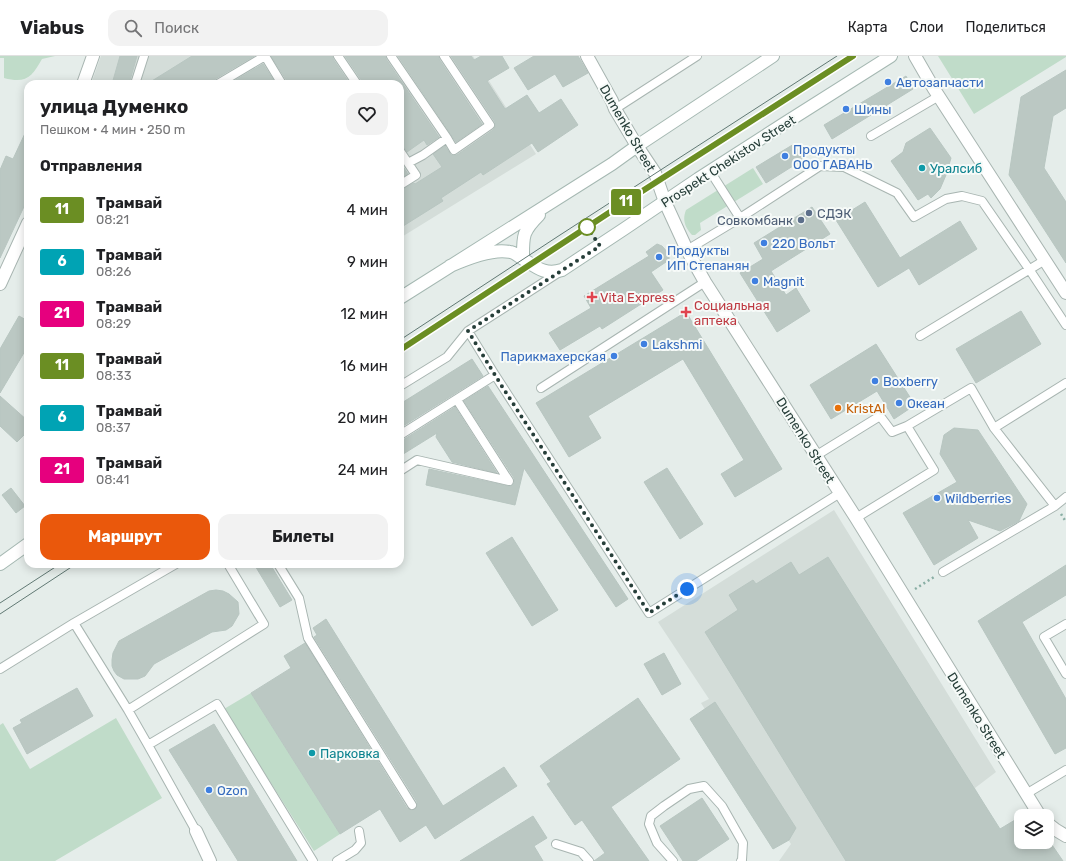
<!DOCTYPE html>
<html lang="ru">
<head>
<meta charset="utf-8">
<style>
  :root { --surface:#fff; --page:#f2f2f2; --text:#202124; --muted:#757577; --line:#e0e0e0; --accent:#ea580c }
  body { margin:0; font-family:Rubik,sans-serif; background:var(--page); color:var(--text); height:100vh; display:flex; flex-direction:column; font-size:15px; white-space:nowrap }
  * { box-sizing:border-box; margin:0 }
  p { font-size:13px; color:var(--muted) }
  .icon { flex:none; width:22px; height:22px; fill:none; stroke:currentColor; stroke-width:2; stroke-linecap:round; stroke-linejoin:round }
  .map { position:relative; flex:1; overflow:hidden }
  .side { position:absolute; left:24px; top:24px; width:380px; height:488px; display:flex; flex-direction:column; background:var(--surface); border-radius:12px; box-shadow:0 2px 10px #0003 }
  .side>* { flex:none }
  .badge { padding:0 8px; border-radius:3px; font-size:14px; line-height:26px }
  .fabs { position:absolute; left:1014px; top:753px; display:grid; gap:8px }
  .fabs a { display:grid; place-items:center; width:40px; height:40px; border-radius:8px; background:var(--surface); box-shadow:0 2px 10px #0003; font-size:20px }
  .you { position:absolute; width:20px; height:20px; margin:-10px; border:3px solid #fff; border-radius:50%; background:#1a73e8; box-shadow:0 0 0 6px #1a73e833 }
  .map>.badge { position:absolute; translate:-50% -50%; box-shadow:0 0 0 2px #fff }
  h2 { padding:0 16px; font-size:15px; line-height:36px }
  .round { display:grid; place-items:center; flex:none; width:42px; height:42px; border-radius:12px; background:var(--page) }
  .summary { display:flex; align-items:center; justify-content:space-between; height:68px; padding:0 16px }
  h1 { font-size:19px; font-weight:700; line-height:30px }
  .cta { display:flex; gap:8px; margin-top:auto; padding:8px 16px }
  .cta a { flex:1; height:46px; border-radius:12px; background:var(--accent); color:#fff; font-size:16px; font-weight:700; line-height:46px; text-align:center }
  .cta a+a { background:var(--page); color:var(--text) }
  ul { padding:0; list-style:none }
  li { display:flex; align-items:center; gap:12px; height:52px; padding:0 16px }
  li div { flex:1 }
  li b { display:block; font-size:15px }
  li em { font-style:normal }
  li .badge { min-width:44px; font-weight:700; text-align:center }
  header { display:flex; align-items:center; gap:24px; box-sizing:border-box; height:56px; padding:0 20px; background:var(--surface); border-bottom:1px solid var(--line) }
  header strong { font-size:19px }
  nav { display:flex; gap:22px; margin-inline-start:auto; font-size:14px }
  .search { width:280px; height:36px; background:var(--page); display:flex; align-items:center; gap:10px; box-sizing:border-box; padding:0 14px; border-radius:12px; color:var(--muted); font-size:15px }
  .map>svg:first-child { display:block }
</style>
</head>
<body>
<header>
<strong>Viabus</strong>
<div class="search"><svg class="icon" aria-label="search" viewBox="0 0 24 24"><circle cx="10" cy="10" r="6"/><path d="M15 15l6 6"/></svg>Поиск</div>
<nav><a>Карта</a><a>Слои</a><a>Поделиться</a></nav>
</header>
<div class="map">
<svg width="1066" height="805" viewBox="0 0 1066 805">
  <rect width="100%" height="100%" fill="#e5edea"/>
  <!-- built -->
  <path fill="#d4ddd9" d="M101,0H473L536,98L400,182V28H91Z
    M834,454L996,716L975,732L983,746L969,754L1020,805H779L791,788L701,647L709,643L658,566Z"/>
  <!-- green -->
  <path fill="#c0dcc9" d="M0,0H55L42,3C32,21 26,28 4,22V2H0Z
    M938,0H1066V1L974,58Z
    M753,112L763,128L700,167L701,174L695,179H692C685,171 682,164 686,154Z
    M251,637L340,778L314,795L224,653Z
    M116,662L162,742L55,805H0V669L3,667L30,713Z"/>
  <!-- building -->
  <path fill="#bbc8c3" stroke="#b8c6c1" d="M120,0H137L129,28H112Z
    M192,0H254L215,23L213,28H147Z
    M271,0H333V3L350,28H287V25Z
    M345,0H386V3L439,81L427,89L424,84L407,96L403,90H400V28H362V25Z
    M398,0H439V3L482,68L456,86Z
    M451,0H471L474,4L481,0H502L509,12L487,25L505,53L527,39L539,57L561,43L578,69L538,96L532,87L483,119L481,116L441,142L443,145L400,172V134L414,127L415,128L442,111L433,98L445,90L451,99H457L493,74L495,71V66Z
    M534,0H578L588,17L563,31L555,18L528,34L514,12Z
    M263,8L276,28H229Z
    M1066,14V52L1053,60L1044,112L1066,146V207L1009,119L1021,41Z
    M906,20L913,33L832,83L824,69Z
    M28,71V142L0,202V114L6,100L13,103Z
    M930,72L951,102L946,119L940,133L931,142L928,138L918,144L891,105L903,96L906,87Z
    M794,88L804,103L766,127L756,111Z
    M400,106L408,118L400,123Z
    M865,146L900,202L960,165L977,193L919,229L909,212L878,231L836,164Z
    M812,151L830,178L771,215L786,239L796,232L810,255L777,276L740,217L763,203L754,187Z
    M657,188L662,190L669,198V204L651,216L663,234L602,273L600,270L560,294L549,277L591,252L584,240L649,200L646,196Z
    M1021,255L1041,288L976,327L956,293Z
    M686,256L782,413L735,441L721,418L744,404L683,303L588,360L601,382L569,401L536,347Z
    M19,260L28,265V290L0,337V293Z
    M876,288L915,349L894,363L877,335L831,363L810,329Z
    M472,303L483,320L400,372V348Z
    M488,330L628,543L616,551L524,412L515,449L426,429L429,413L508,430H511L514,427V422L464,345Z
    M0,340L28,365V375L17,386L0,370Z
    M455,351L497,417L452,406L436,381L437,377L400,400V384H403Z
    M954,372L978,374L1027,448L1019,465L1000,475L968,464L978,482L934,509L903,457L957,426L940,398L944,379Z
    M667,412L703,468L680,483L644,426Z
    M11,432L25,450L16,457L2,439Z
    M512,481L558,554L532,570L486,497Z
    M828,501L1000,773L1015,764L1021,774V786H1050L1063,805H846L705,576L738,554L729,539L753,524L756,528L791,506L799,519Z
    M254,508H270L292,544L280,551Z
    M1066,509V539L1022,566L1066,643V692L1055,698L978,565Z
    M216,534L223,535L229,538L238,546L239,558L232,570L226,574L212,576L154,608L145,620L138,623H124L117,619L114,615L112,610V604L113,597L119,585L209,535Z
    M326,563L443,750L504,711L517,730L435,783L426,769L400,786L380,753L340,778L251,637L291,612L284,600L305,587L407,752L412,754L415,753L417,749V746L314,581L317,579L313,572Z
    M664,597L681,628L662,639L644,608Z
    M77,632L93,660L27,698L13,672L22,667L20,664Z
    M638,642L680,703L611,751L649,805H594L605,797L582,764L575,769L547,728L551,726L540,710Z
    M715,646L796,772L789,784L773,793L690,663Z
    M214,668L297,805H238L169,694Z
    M702,742L729,783L696,805H683L660,770Z
    M533,760L547,782L534,790L543,805H460Z"/>
  <g fill="none" stroke-linecap="round" stroke-linejoin="round">
    <defs>
      <path id="service" d="M265,0L282,28
        M338,0L357,28
        M391,0L447,82
        M135,28L144,0
        M218,28L265,0
        M615,53L697,0
        M871,80L939,40
        M400,95L408,107
        M710,115L740,162
        M400,129L416,119L408,107L423,99L447,82L454,94L490,69L444,0
        M687,194L740,162L820,110L844,111L897,137L914,161L946,143L962,140L982,145L1029,213L1066,269
        M468,275L495,319L649,557L840,437
        M920,280L1045,204
        M400,330L447,301L468,275L558,217
        M541,332L705,226
        M994,372L1066,327
        M400,379L495,319
        M817,399L880,360L892,376L907,370L971,332L994,372L1055,450
        M400,415L417,404L509,425L457,344
        M856,462L934,414L907,370
        M278,508L299,542L308,582L412,749
        M943,516L1055,450L1066,441
        M74,567L128,654L148,689
        M1066,568L1044,581L1066,618
        M0,613L74,567L176,508
        M128,654L264,568L228,508
        M1026,738L1066,714
        M196,775L148,689L217,648L313,805
        M556,788L581,796L589,805
        M337,805L355,794L361,787L359,775
        M673,805L657,787L649,768L651,760L664,750L689,733L704,730L722,750L743,787L742,804L741,805"/>
      <path id="minor" d="M587,0L612,45L615,53L637,90
        M915,0L934,33L1066,237
        M83,28L93,0
        M0,228L28,167
        M196,775L210,805"/>
      <path id="tertiary" d="M637,90L655,117L665,146L687,194L705,226L856,462L1040,760
        M1047,767L1056,774L1066,780"/>
      <path id="secondary" d="M523,203C523,180 522,176 539,159
        M450,210C466,203 492,192 510,196C513,196 517,199 520,201C535,210 544,220 562,214L624,173L698,123L782,69L891,0
        M400,242L612,108L637,90L773,0
        M0,508L28,488"/>
    </defs>
    <!-- service casing -->
    <use href="#service" stroke="#a8b5b1" stroke-width="10"/>
    <!-- minor casing -->
    <use href="#minor" stroke="#a8b5b1" stroke-width="14"/>
    <!-- tertiary casing -->
    <use href="#tertiary" stroke="#a8b5b1" stroke-width="14"/>
    <!-- secondary casing -->
    <use href="#secondary" stroke="#a5b8b2" stroke-width="14"/>
    <!-- path -->
    <path stroke="#89aea4" stroke-width="2.5" stroke-dasharray="2 3" stroke-linecap="butt" d="M1061,458L1066,466
      M915,533L934,521"/>
    <!-- service -->
    <use href="#service" stroke="#fff" stroke-width="8"/>
    <!-- minor -->
    <use href="#minor" stroke="#fff" stroke-width="12"/>
    <!-- tertiary -->
    <use href="#tertiary" stroke="#fff" stroke-width="12"/>
    <!-- secondary -->
    <use href="#secondary" stroke="#fff" stroke-width="12"/>
    <!-- tram -->
    <path stroke="#617974" stroke-width="1" d="M400,284L560,179L837,0
      M400,294L633,141L853,0
      M0,547L60,508
      M0,558L76,508"/>
  </g>
  <g fill="none" stroke-linecap="round" stroke-linejoin="round">
    <defs>
      <path id="line" d="M400,294L633,141L853,0"/>
    </defs>
    <!-- line casing -->
    <use href="#line" stroke="#fff" stroke-width="9"/>
    <!-- line -->
    <use href="#line" stroke="#6b8e23" stroke-width="6"/>
    <!-- walk -->
    <path stroke="#263e39" stroke-width="4" stroke-dasharray="0 7.2" d="M587,171L600,190L468,275L503,332L649,557L687,533"/>
  </g>
  <!-- markers -->
  <g fill="#3f7fe0" stroke="#f6faf8" stroke-width="1.5">
    <circle cx="888" cy="26" r="4"/>
    <circle cx="846" cy="53" r="4"/>
    <circle cx="785" cy="100" r="4"/>
    <circle cx="764" cy="187" r="4"/>
    <circle cx="659" cy="201" r="4"/>
    <circle cx="755" cy="225" r="4"/>
    <circle cx="644" cy="288" r="4"/>
    <circle cx="614" cy="300" r="4"/>
    <circle cx="875" cy="325" r="4"/>
    <circle cx="899" cy="347" r="4"/>
    <circle cx="937" cy="442" r="4"/>
    <circle cx="209" cy="734" r="4"/>
  </g>
  <g fill="#0f9aa8" stroke="#f6faf8" stroke-width="1.5">
    <circle cx="922" cy="112" r="4"/>
    <circle cx="312" cy="697" r="4"/>
  </g>
  <g fill="#5c6f8a" stroke="#f6faf8" stroke-width="1.5">
    <circle cx="809" cy="157" r="4"/>
    <circle cx="801" cy="164" r="4"/>
  </g>
  <circle fill="#fff" stroke="#6b8e23" stroke-width="2" cx="587" cy="171" r="8"/>
  <g fill="#e0444e" stroke="#f6faf8" stroke-width="1.5">
    <path d="M590 235h4v4h4v4h-4v4h-4v-4h-4v-4h4z"/>
    <path d="M684 250h4v4h4v4h-4v4h-4v-4h-4v-4h4z"/>
  </g>
  <circle fill="#e8710a" stroke="#f6faf8" stroke-width="1.5" cx="838" cy="352" r="4"/>
  <g text-anchor="middle" stroke-width="4" stroke-linejoin="round" paint-order="stroke">
    <!-- shop labels -->
    <g font-size="13" fill="#366cbe" stroke="#f6faf8" text-anchor="start">
      <text x="896" y="31">Автозапчасти</text>
      <text x="854" y="58">Шины</text>
      <text x="793" y="98">Продукты<tspan x="793" dy="15">ООО ГАВАНЬ</tspan></text>
      <text x="772" y="192">220 Вольт</text>
      <text x="667" y="199">Продукты<tspan x="667" dy="15">ИП Степанян</tspan></text>
      <text x="763" y="230">Magnit</text>
      <text x="652" y="293">Lakshmi</text>
      <text x="606" y="305" text-anchor="end">Парикмахерская</text>
      <text x="883" y="330">Boxberry</text>
      <text x="907" y="352">Океан</text>
      <text x="945" y="447">Wildberries</text>
      <text x="217" y="739">Ozon</text>
    </g>
    <!-- street labels -->
    <g font-size="13" fill="#263e39" stroke="#f6faf8">
      <text transform="translate(628 72) rotate(60)" y="5">Dumenko Street</text>
      <text transform="translate(728 105) rotate(-33)" y="5">Prospekt Chekistov Street</text>
      <text transform="translate(806 384) rotate(58)" y="5">Dumenko Street</text>
      <text transform="translate(977 659) rotate(58)" y="5">Dumenko Street</text>
    </g>
    <!-- culture labels -->
    <g font-size="13" fill="#0d838f" stroke="#f6faf8" text-anchor="start">
      <text x="930" y="117">Уралсиб</text>
      <text x="320" y="702">Парковка</text>
    </g>
    <!-- service labels -->
    <g font-size="13" fill="#4e5e75" stroke="#f6faf8" text-anchor="start">
      <text x="817" y="162">СДЭК</text>
      <text x="793" y="169" text-anchor="end">Совкомбанк</text>
    </g>
    <!-- health labels -->
    <g font-size="13" fill="#be3a42" stroke="#f6faf8" text-anchor="start">
      <text x="600" y="246">Vita Express</text>
      <text x="694" y="254">Социальная<tspan x="694" dy="15">аптека</tspan></text>
    </g>
    <!-- food labels -->
    <g font-size="13" fill="#c56008" stroke="#f6faf8" text-anchor="start">
      <text x="846" y="357">KristAl</text>
    </g>
  </g>
</svg>
<div class="fabs">
<a><svg class="icon" aria-label="layers" viewBox="0 0 24 24"><path d="M12 4l9 5-9 5-9-5zM3 14l9 5 9-5"/></svg></a>
</div>
<div class="you" style="left:687px;top:533px"></div>
<b class="badge" style="left:626px;top:146px;background:#6b8e23;color:#fff">11</b>
<section class="side">
<div class="summary"><div><h1>улица Думенко</h1><p>Пешком · 4 мин · 250 m</p></div><a class="round"><svg class="icon" aria-label="heart" viewBox="0 0 24 24"><path d="M12 20l-8-8c-3-5 5-10 8-4 3-6 11-1 8 4z"/></svg></a></div>
<h2>Отправления</h2>
<ul>
<li><span class="badge" style="background:#6b8e23;color:#fff">11</span><div><b>Трамвай</b><p>08:21</p></div><em>4 мин</em></li>
<li><span class="badge" style="background:#00a3b4;color:#fff">6</span><div><b>Трамвай</b><p>08:26</p></div><em>9 мин</em></li>
<li><span class="badge" style="background:#e6007e;color:#fff">21</span><div><b>Трамвай</b><p>08:29</p></div><em>12 мин</em></li>
<li><span class="badge" style="background:#6b8e23;color:#fff">11</span><div><b>Трамвай</b><p>08:33</p></div><em>16 мин</em></li>
<li><span class="badge" style="background:#00a3b4;color:#fff">6</span><div><b>Трамвай</b><p>08:37</p></div><em>20 мин</em></li>
<li><span class="badge" style="background:#e6007e;color:#fff">21</span><div><b>Трамвай</b><p>08:41</p></div><em>24 мин</em></li>
</ul>
<div class="cta"><a>Маршрут</a><a>Билеты</a></div>
</section>
</div>
</body>
</html>
